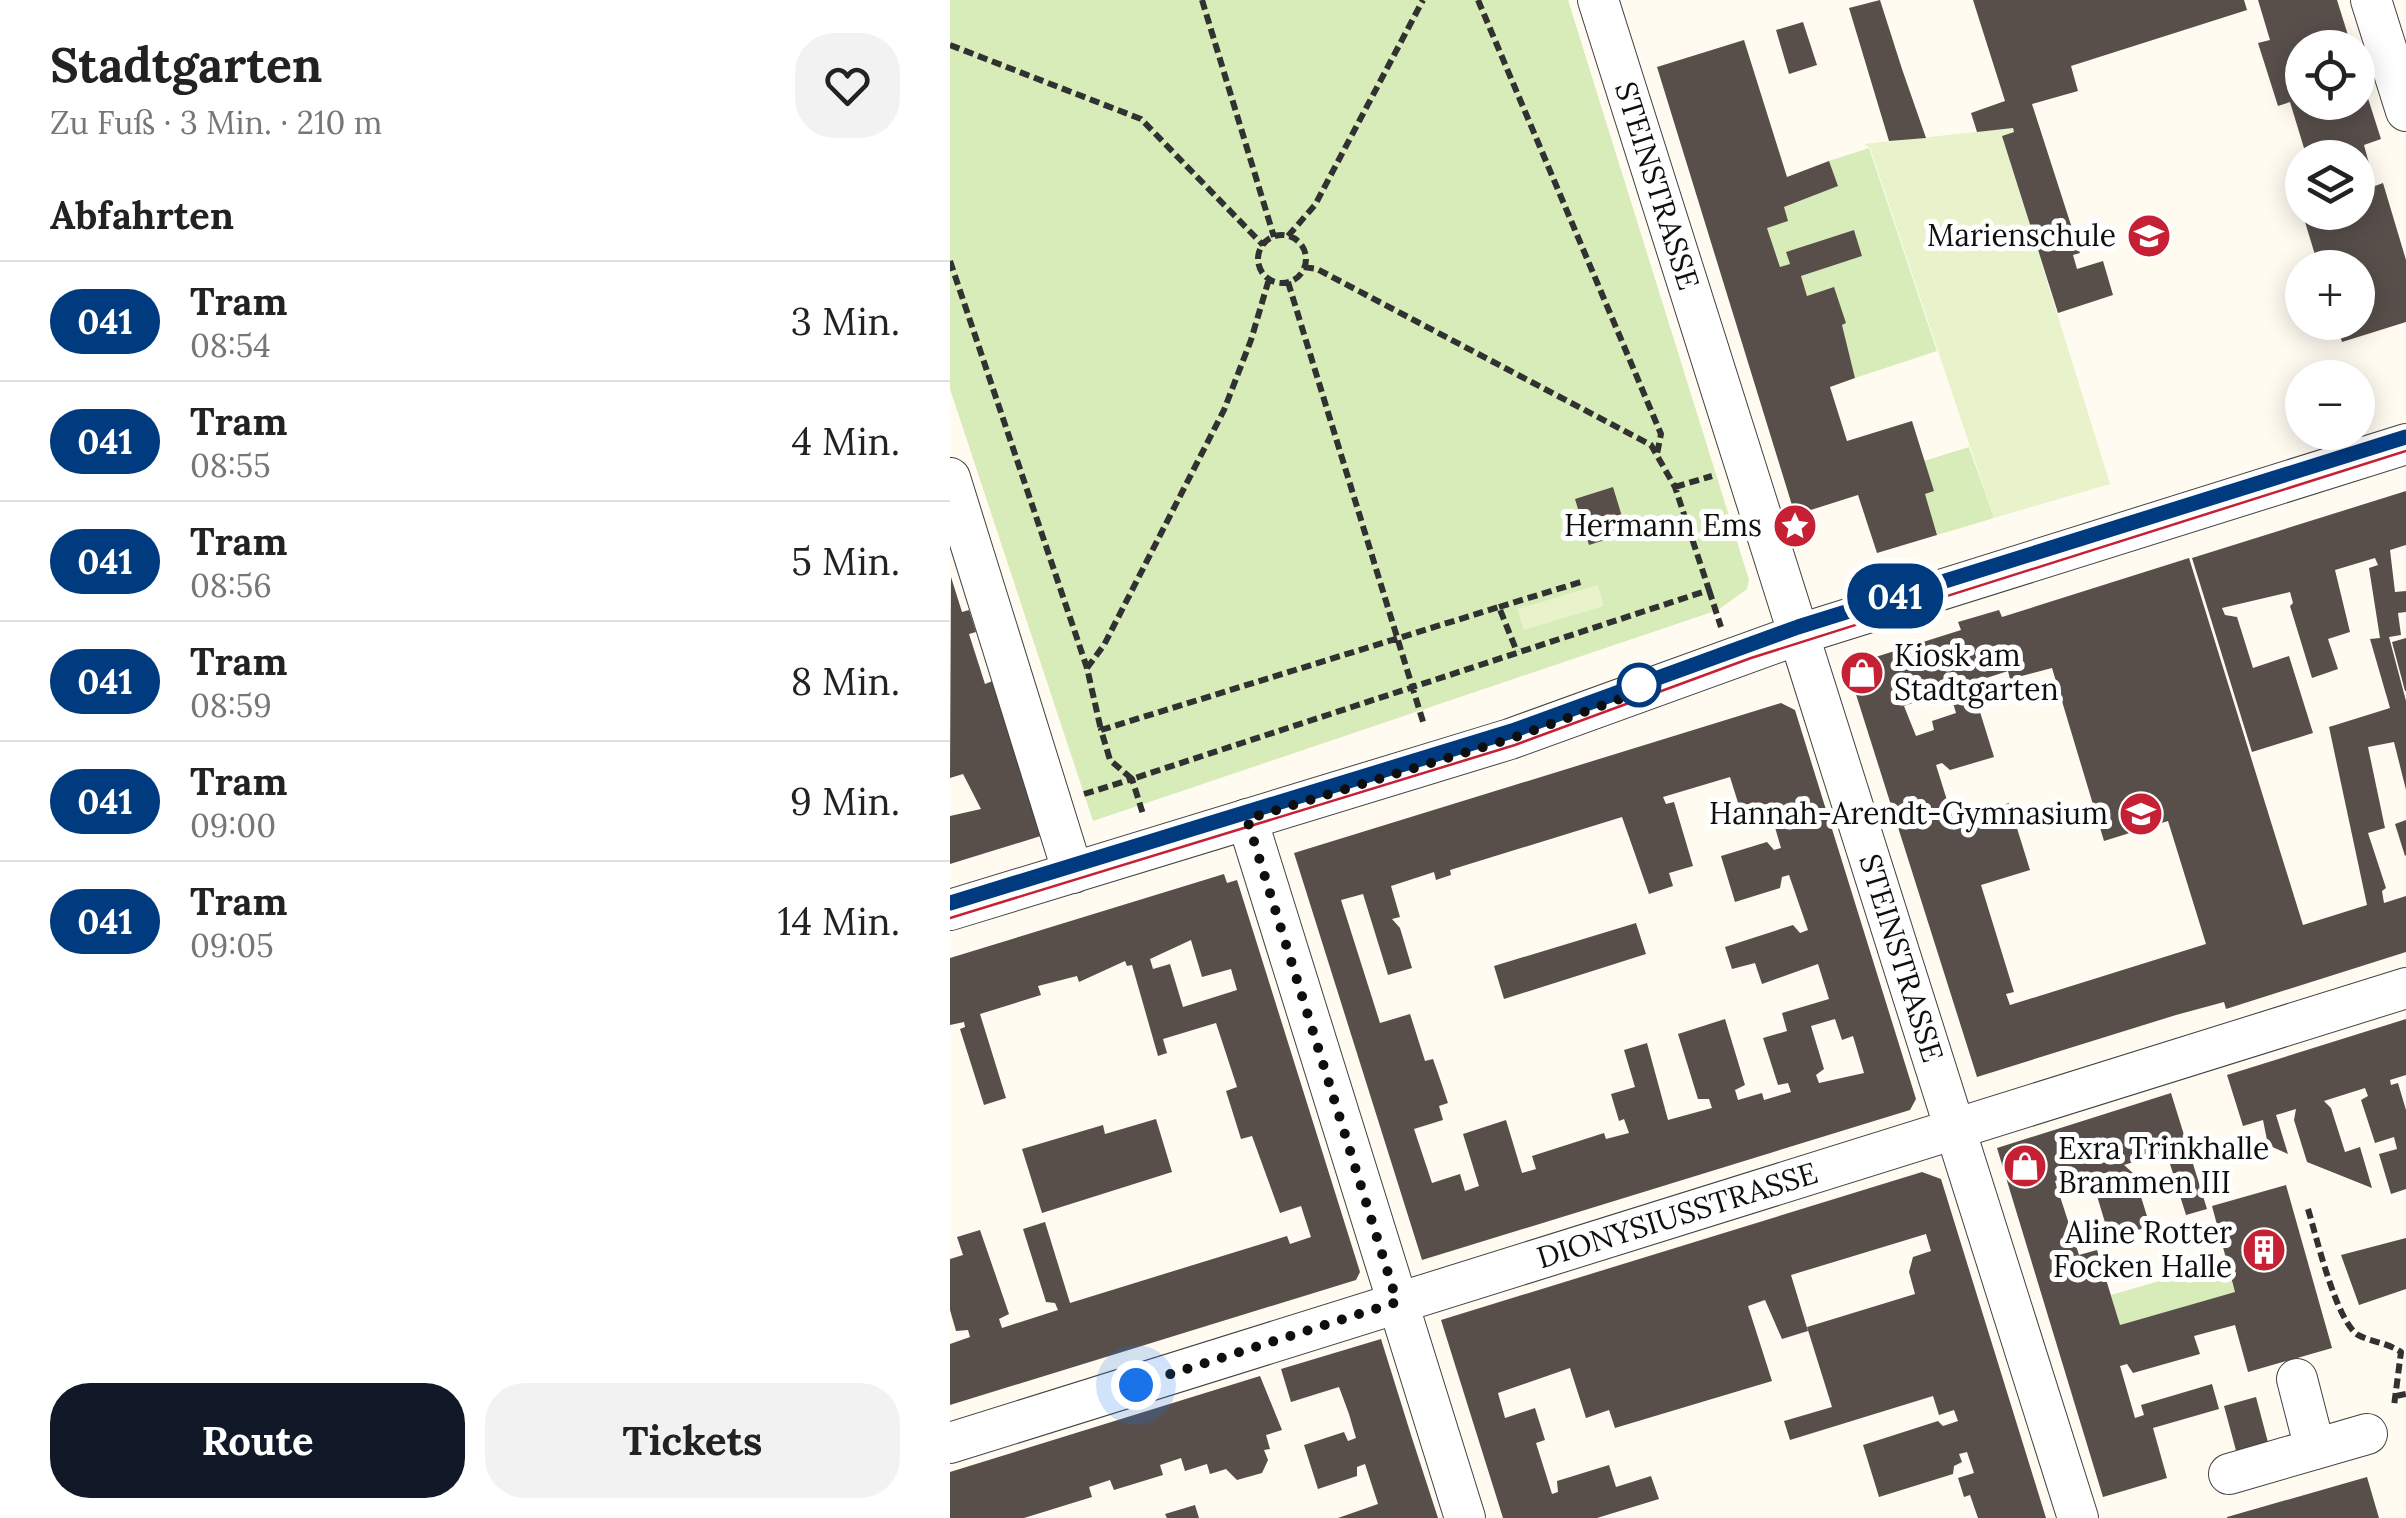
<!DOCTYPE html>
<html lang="de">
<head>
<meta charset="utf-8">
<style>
  :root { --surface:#fff; --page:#f2f2f2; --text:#222; --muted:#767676; --line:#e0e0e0; --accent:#111827 }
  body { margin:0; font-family:Lora,serif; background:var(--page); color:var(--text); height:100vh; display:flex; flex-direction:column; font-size:38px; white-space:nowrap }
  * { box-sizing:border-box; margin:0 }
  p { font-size:32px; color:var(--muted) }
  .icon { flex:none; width:55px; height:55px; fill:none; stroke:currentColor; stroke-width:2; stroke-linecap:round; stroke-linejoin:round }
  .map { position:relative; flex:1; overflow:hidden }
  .drawer { display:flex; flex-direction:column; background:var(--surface); width:950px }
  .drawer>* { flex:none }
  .badge { padding:0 20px; border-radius:32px; font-size:35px; line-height:65px }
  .tools { position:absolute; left:1335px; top:30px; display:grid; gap:20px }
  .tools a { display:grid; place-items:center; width:90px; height:90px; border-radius:50%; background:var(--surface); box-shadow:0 5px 25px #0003; font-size:50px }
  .you { position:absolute; width:50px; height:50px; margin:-25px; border:8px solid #fff; border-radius:50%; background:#1a73e8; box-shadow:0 0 0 15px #1a73e833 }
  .map>.badge { position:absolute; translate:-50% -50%; box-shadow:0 0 0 5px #fff }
  h2 { padding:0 50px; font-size:38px; line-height:90px }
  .round { display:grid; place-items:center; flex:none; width:105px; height:105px; border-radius:40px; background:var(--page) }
  .headline { display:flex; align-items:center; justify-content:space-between; height:170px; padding:0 50px }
  h1 { font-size:48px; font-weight:800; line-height:75px }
  .cta { display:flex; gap:20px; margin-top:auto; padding:20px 50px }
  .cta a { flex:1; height:115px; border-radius:40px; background:var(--accent); color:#fff; font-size:40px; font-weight:800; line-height:115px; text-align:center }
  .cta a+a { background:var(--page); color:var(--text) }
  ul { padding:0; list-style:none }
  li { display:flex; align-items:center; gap:30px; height:120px; padding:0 50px; border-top:2px solid var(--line) }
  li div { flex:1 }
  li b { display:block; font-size:38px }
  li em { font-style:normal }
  li .badge { min-width:110px; font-weight:700; text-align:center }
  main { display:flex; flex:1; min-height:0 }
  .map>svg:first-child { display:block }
</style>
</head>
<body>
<main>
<section class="drawer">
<div class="headline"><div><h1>Stadtgarten</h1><p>Zu Fuß · 3 Min. · 210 m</p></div><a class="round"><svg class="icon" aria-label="heart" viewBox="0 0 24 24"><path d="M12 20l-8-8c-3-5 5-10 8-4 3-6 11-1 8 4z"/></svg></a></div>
<h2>Abfahrten</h2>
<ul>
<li><span class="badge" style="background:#003b80;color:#fff">041</span><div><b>Tram</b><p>08:54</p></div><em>3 Min.</em></li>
<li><span class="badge" style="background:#003b80;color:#fff">041</span><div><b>Tram</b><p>08:55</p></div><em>4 Min.</em></li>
<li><span class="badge" style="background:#003b80;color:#fff">041</span><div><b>Tram</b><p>08:56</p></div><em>5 Min.</em></li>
<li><span class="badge" style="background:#003b80;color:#fff">041</span><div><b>Tram</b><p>08:59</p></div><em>8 Min.</em></li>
<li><span class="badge" style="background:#003b80;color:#fff">041</span><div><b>Tram</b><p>09:00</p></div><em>9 Min.</em></li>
<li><span class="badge" style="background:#003b80;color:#fff">041</span><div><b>Tram</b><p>09:05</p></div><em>14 Min.</em></li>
</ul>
<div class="cta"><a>Route</a><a>Tickets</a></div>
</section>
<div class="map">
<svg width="1456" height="1518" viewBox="0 0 1456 1518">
  <rect width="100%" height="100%" fill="#fffbf1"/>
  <!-- green -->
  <path fill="#d7ecb9" d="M0,0H618L799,580L797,589L768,610L143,821L0,389Z
    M919,148L987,351L905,378L892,325L896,323L857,296L851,276L912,256L904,230L836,252L840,264L830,267L817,228L834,207L887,186L879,161Z
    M1019,447L1044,518L987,535L975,494L983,491L974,461Z
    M1276,1262L1285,1292L1170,1325L1161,1295Z"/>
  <!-- pitch -->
  <path fill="#e8f2cb" d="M1063,128L1064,132L1052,136L1160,484L1044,518L920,148L914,144Z
    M648,585L654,606L574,630L567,609Z"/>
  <!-- building -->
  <path fill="#584f4b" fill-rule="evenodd" d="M930,0L952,69L976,138L939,141L899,8Z
    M1023,0H1294L1297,10L1121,66L1128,91L1082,104L1130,253L1123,255L1127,269L1153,261L1163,295L1108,313L1052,136L1064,132L1063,128L1027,132L1021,113L1055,101Z
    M1308,0H1387L1402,48H1352V102H1408V67L1431,139L1414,145L1425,186L1433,183L1456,260V322L1392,342L1386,322H1408V268H1369L1352,212H1408V158H1357L1340,102L1328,106L1308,43L1320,40Z
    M853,22L867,65L839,74L826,30Z
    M794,40L837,177L879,161L888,186L834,207L838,221L817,228L830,267L840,264L836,252L904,230L912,256L851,276L857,296L884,287L896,323L892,325L905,378L880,387L897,441L962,421L984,491L975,494L987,535L927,553L908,495L845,515L707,67Z
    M663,487L677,533L639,545L625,499Z
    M1456,491V545L1440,550L1445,592L1456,591V612L1448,613L1451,635L1439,637L1456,701V790L1444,742L1418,747L1435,828L1418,833L1436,888L1432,891L1434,903L1456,896V952L1276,1009L1274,1002L1226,1015L1027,1077L897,666L1011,630L1008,622L1049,610L1052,617L1239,558L1353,925L1417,905L1379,727L1440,708L1420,639L1430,638L1419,568L1428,565L1425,558L1385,570L1400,632L1378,639L1388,669L1362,678L1340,606L1343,603L1340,592L1272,608L1275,615L1287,617L1303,668L1339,656L1363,733L1302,752L1242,558ZM1102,668L1154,841L1218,821L1256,944L1060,1005L1056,994L1064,992L1031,885L1080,870L1066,825L1059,803L1015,817L1012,827L1006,829L986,765L992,763L1000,770L1044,757L1021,683L1058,671L1060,679ZM1008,687L1010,695L1003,703L1006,713L982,721L984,730L966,736L954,706Z
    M1,577L12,612L19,610L26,632L19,634L35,684L45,680L94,835L0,864V816L31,809L13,774L0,778Z
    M1456,638V691H1455L1442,642Z
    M831,703L845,710L966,1099L960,1110L472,1260L344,853ZM780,777L795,825L822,817L831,848L824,850L817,842L771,856L785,902L830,888L832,877L839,875L858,930L850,933L843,925L775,947L782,969L805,963L812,984L868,964L879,999L832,1013L837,1031L813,1038L828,1085L838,1083L841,1092L814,1100L812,1093L788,1100L785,1090L795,1085L775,1019L728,1034L748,1099H759L762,1108L718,1120L697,1043L674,1050L685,1087L661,1094L669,1121L674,1119L679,1133L656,1139L654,1133L582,1156L586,1169L572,1173L556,1120L513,1134L529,1186L515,1191L510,1174L482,1183L464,1129L493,1120L489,1106L498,1103L491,1082L483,1059L475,1061L460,1014L430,1023L391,900L413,894L438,975L462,968L450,928L442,919L450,917L441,886L484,872L486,880L501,875L500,870L672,817L699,894L723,886L719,873L743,866L724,802L716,804L713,797ZM885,1019L892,1040L903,1036L914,1073L869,1083L866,1075L874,1069L861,1026Z
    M1456,820V855L1455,856L1445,824Z
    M274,874L277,883L287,880L410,1272L406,1280L0,1405V1344L20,1337L18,1330L6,1331L0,1310V1259L13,1255L7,1237L30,1230L59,1314L49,1319L52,1328L108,1310L105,1303L96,1302L73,1229L95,1222L120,1303L337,1236L340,1244L361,1237L351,1206L330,1213L302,1136L291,1139L276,1091L287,1087L266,1023L213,1039L217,1053L208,1056L182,965L177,966L175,961L129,982L127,976L88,986L91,995L30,1014L56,1098L34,1105L10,1029L15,1027L14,1022L0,1025V958ZM241,940L252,977L281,969L287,990L233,1007L220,964L203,969L200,959Z
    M686,923L696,954L554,999L544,966Z
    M1456,1019V1075L1440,1080L1441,1085L1448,1083L1456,1110V1189L1441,1194L1429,1154L1447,1149L1444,1137L1425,1143L1411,1100L1418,1096L1415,1088L1374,1101L1381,1108L1395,1152L1410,1147L1422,1188L1357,1162L1344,1120L1346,1109L1326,1115L1338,1154L1318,1145L1313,1120L1293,1126L1277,1075Z
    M1221,1093L1257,1209L1236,1215L1220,1164L1228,1159L1224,1149L1174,1165L1184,1174L1200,1226L1160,1239L1144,1186L1151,1181L1149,1173L1123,1181L1122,1176L1105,1181L1129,1255L1147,1250L1170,1325L1285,1292L1262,1206L1336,1185L1382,1348L1298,1372L1285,1325L1244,1336L1250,1354L1183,1373L1177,1364L1170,1366L1185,1418L1194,1415L1191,1405L1262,1384L1269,1409L1203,1428L1217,1478L1153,1497L1047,1148Z
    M206,1119L222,1172L92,1213L72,1149L153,1125L155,1134Z
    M972,1172L991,1179L1096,1518H1028L1020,1495L1014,1497L1008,1478L1024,1473L1017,1452L1009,1454L1012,1462L1004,1466L1003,1474L929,1497L913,1445L988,1421L993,1426L1008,1421L1004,1410L989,1415L983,1396L840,1440L834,1421L882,1407L857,1327L965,1294L959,1272L963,1257L981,1251L976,1234L841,1275L858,1331L832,1339L815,1300L798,1306L822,1381L665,1428L659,1410L636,1418L620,1368L548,1393L555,1418L585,1408L595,1440L586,1443L602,1494L608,1492L607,1481L659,1465L666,1487L701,1476L709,1499L647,1518H553L491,1320Z
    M1147,1217L1154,1241L1143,1244L1136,1221Z
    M1456,1238V1289L1409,1305L1391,1255Z
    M431,1339L461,1435L488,1518H388L428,1504L415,1464L407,1467V1476L368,1489L354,1445L394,1432L398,1441L406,1438L399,1414L389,1387L341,1402L331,1369Z
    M310,1376L332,1430L316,1435L320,1449L314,1450L318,1460L312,1473L287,1480L276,1469L260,1474L257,1464L235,1471L231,1458L210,1465L213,1475L164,1490L160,1480L139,1487L142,1497L74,1518H0V1472Z
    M1306,1397L1320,1450L1288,1458L1274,1406Z
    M1417,1477L1429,1518H1277V1517Z
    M245,1505L249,1518H217L215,1514Z"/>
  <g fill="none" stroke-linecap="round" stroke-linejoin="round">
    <defs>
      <g id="minor">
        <path id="s1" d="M648,0L1128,1518"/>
        <path d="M1421,0L1456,111"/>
        <path d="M0,478L123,873"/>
        <path d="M297,819L515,1518"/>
        <path d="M0,910L560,739L850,634L1456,444"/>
        <path d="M1347,1379L1365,1449"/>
        <path id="s2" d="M0,1443L1456,988"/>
        <path d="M1279,1474L1417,1434"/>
      </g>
    </defs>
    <!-- minor casing -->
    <use href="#minor" stroke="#424242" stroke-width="42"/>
    <!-- path -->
    <path stroke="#313131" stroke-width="6" stroke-dasharray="10 5" stroke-linecap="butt" d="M252,0L324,237
      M528,0L711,434L707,454
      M0,45L191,119L313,245
      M308 259a24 24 0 1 1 48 0a24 24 0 1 1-48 0Z
      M338,236L365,205L473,0
      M0,261L137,668L151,730
      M354,267L367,269L701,445L725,487L759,590L182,779L160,760L151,730L549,607L567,652
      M338,282L474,725
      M725,487L762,476
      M759,590L771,627
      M549,607L634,581
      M137,668L154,645L274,410L301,340L319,279
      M134,794L182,779L193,814
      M1358,1209C1366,1235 1386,1321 1408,1335C1421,1342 1436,1342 1451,1352L1444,1406
      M1446,1396L1456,1394"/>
    <!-- minor -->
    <use href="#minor" stroke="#fff" stroke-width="40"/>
    <!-- tram -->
    <path stroke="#c62034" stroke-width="2.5" d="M799,644L1285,489
      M435,769L531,740
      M0,918L565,745L801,658L1456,451"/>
  </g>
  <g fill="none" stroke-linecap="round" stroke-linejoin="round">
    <defs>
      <path id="line" d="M0,903L562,731L848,627L1456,437"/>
    </defs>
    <!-- line casing -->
    <use href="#line" stroke="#fff" stroke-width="22"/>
    <!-- line -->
    <use href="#line" stroke="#003b80" stroke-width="15"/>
    <!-- walk -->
    <path stroke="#0f0f0f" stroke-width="10" stroke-dasharray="0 18" d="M186,1385L447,1302L297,819L560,739L689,692V685"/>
  </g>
  <!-- icons -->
  <defs>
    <symbol id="school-disc" viewBox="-11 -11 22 22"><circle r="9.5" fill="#c62034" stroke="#fff"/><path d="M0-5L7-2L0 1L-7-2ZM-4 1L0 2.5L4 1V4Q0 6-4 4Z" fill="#fff"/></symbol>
    <symbol id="sight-disc" viewBox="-11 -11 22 22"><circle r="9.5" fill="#c62034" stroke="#fff"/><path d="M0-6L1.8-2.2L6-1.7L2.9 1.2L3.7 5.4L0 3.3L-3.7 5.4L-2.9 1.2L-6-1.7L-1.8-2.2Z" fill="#fff"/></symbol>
    <symbol id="shop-disc" viewBox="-11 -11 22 22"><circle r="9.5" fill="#c62034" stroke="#fff"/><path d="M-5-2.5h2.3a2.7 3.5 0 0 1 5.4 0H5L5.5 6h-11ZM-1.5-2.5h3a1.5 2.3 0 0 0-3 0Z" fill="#fff"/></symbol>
    <symbol id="building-disc" viewBox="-11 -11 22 22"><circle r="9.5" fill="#c62034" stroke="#fff"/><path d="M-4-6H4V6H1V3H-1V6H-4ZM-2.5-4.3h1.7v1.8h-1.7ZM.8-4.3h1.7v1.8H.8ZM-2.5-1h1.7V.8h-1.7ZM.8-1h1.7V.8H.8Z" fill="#fff"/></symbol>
  </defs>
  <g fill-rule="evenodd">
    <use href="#school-disc" x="1174" y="211" width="50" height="50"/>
    <use href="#sight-disc" x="820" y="501" width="50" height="50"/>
    <use href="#shop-disc" x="887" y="648" width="50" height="50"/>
    <use href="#school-disc" x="1166" y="789" width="50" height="50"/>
    <use href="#shop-disc" x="1050" y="1141" width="50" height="50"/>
    <use href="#building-disc" x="1289" y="1225" width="50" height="50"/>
  </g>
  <!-- markers -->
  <circle fill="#fff" stroke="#003b80" stroke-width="5" cx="689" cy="685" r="20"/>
  <g text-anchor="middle" stroke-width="10" stroke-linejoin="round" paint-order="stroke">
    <!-- street labels -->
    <g font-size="30" fill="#0f0f0f" stroke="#fff">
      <text dy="10" stroke="none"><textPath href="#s1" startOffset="195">STEINSTRASSE</textPath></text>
      <text dy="10" stroke="none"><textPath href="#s1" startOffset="1005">STEINSTRASSE</textPath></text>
      <text dy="10" stroke="none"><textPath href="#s2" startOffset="762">DIONYSIUSSTRASSE</textPath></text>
    </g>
    <!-- poi labels -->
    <g font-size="30" fill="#0f0f0f" stroke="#fff" text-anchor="end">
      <text x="1166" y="246">Marienschule</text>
      <text x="812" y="536">Hermann Ems</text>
      <text x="944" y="666" text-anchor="start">Kiosk am<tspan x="944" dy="34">Stadtgarten</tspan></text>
      <text x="1158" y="824">Hannah-Arendt-Gymnasium</text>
      <text x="1108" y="1159" text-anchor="start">Exra Trinkhalle<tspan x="1108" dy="34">Brammen III</tspan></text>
      <text x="1282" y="1243">Aline Rotter<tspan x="1282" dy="34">Focken Halle</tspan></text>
    </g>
  </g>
</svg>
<div class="tools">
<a><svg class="icon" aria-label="locate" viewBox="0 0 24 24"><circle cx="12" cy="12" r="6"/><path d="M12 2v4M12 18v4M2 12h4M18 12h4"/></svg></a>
<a><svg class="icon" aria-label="layers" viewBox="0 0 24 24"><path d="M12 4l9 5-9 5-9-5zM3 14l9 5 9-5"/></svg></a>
<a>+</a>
<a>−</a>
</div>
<div class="you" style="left:186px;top:1385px"></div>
<b class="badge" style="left:945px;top:596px;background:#003b80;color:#fff">041</b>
</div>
</main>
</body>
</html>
